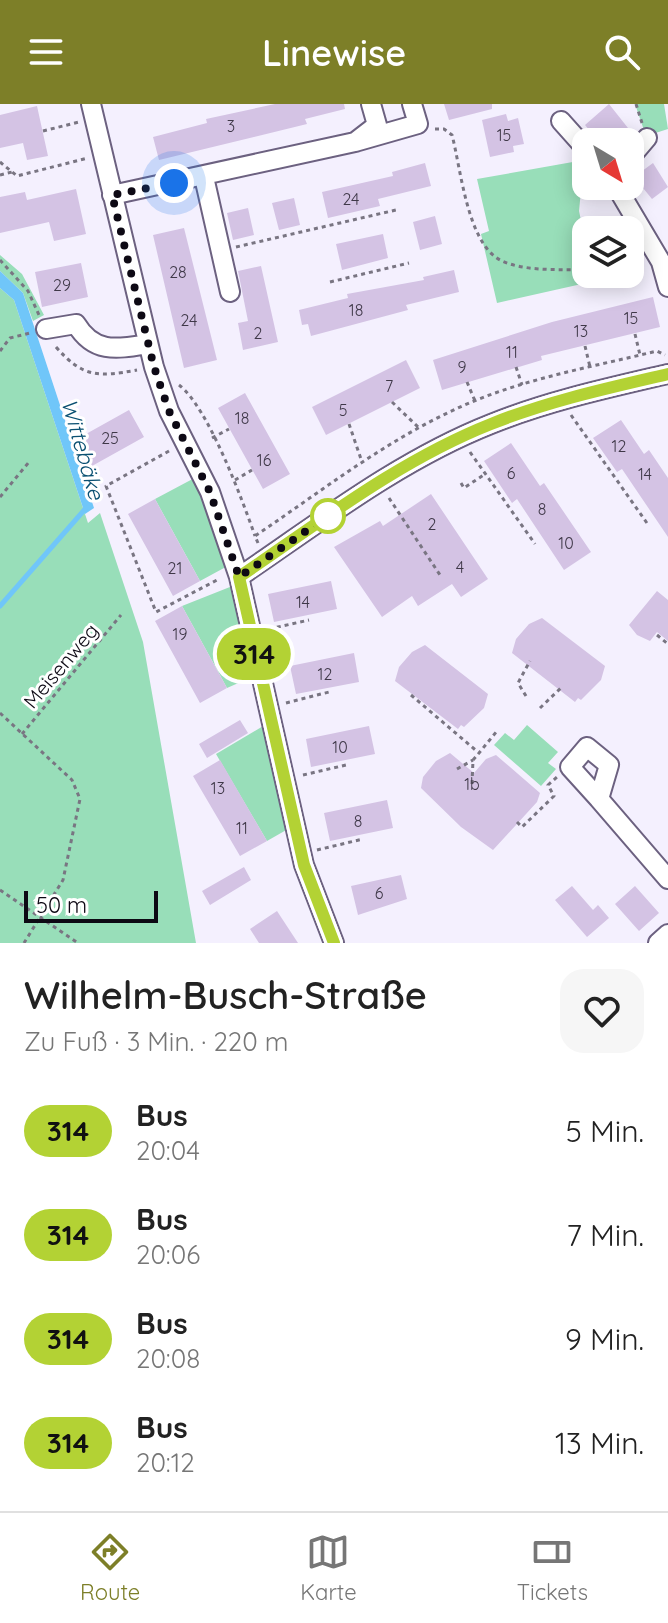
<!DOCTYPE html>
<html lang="de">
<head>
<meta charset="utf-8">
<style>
  :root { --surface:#fff; --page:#f6f6f6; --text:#222; --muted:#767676; --line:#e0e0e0; --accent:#7d7f28 }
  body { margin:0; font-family:Quicksand,sans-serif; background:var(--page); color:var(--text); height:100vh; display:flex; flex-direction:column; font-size:30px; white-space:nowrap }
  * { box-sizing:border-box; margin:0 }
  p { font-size:26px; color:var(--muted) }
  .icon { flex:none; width:44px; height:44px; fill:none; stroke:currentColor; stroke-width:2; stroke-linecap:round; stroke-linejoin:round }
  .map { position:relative; height:839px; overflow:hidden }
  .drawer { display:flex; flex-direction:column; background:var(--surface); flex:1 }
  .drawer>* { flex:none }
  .badge { padding:0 16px; border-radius:26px; font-size:28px; line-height:52px }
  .needle { width:52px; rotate:142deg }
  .tools { position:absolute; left:572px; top:24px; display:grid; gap:16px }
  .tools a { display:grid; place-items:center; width:72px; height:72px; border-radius:16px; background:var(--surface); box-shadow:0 4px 20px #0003; font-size:40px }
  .scale { position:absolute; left:24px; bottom:20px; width:134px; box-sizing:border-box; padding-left:8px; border:4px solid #0d0914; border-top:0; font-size:22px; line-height:28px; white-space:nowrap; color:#0d0914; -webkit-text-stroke:6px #fff; paint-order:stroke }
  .you { position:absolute; width:40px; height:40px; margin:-20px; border:6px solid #fff; border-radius:50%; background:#1a73e8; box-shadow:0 0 0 12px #1a73e833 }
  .map>.badge { position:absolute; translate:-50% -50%; box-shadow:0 0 0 4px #fff }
  .round { display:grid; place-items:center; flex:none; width:84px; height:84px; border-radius:24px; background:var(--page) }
  .overview { display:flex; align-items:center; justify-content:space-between; height:136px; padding:0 24px }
  h1 { font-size:38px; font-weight:600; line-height:60px }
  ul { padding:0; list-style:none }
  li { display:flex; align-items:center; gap:24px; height:104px; padding:0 24px }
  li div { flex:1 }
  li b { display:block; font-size:30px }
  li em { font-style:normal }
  li .badge { min-width:88px; font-weight:700; text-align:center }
  header { display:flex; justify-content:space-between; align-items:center; height:104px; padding:0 24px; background:var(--accent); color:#fff; font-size:36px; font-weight:600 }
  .tab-bar { display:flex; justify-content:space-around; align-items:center; height:112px; border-top:2px solid var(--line); background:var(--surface); font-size:22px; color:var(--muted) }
  .tab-bar a { display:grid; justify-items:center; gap:4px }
  .tab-bar .active { color:var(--accent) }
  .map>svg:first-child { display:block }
</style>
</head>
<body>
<header><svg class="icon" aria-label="menu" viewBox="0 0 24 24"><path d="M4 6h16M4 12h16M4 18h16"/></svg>Linewise<svg class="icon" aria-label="search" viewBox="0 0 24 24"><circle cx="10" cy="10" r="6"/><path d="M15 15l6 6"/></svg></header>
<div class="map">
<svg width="668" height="839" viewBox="0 0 668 839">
  <rect width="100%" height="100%" fill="#f4f0fe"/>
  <!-- green -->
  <path fill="#98deb9" d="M635,0H664L668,25L646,32Z
    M584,56L579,107L586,140V170H593L595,177L497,199L481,130L489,127L477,75Z
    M0,151L22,170L44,211L33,217L23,189L0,167Z
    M0,184L14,196L88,419L100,409L143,538L196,839H0Z
    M202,370L235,458L200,477L155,395Z
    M240,479L259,570L227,584L182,502Z
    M270,618L295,721L267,737L216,650Z
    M527,621L558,648L548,659L556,665L541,682L494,641L505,629L514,636Z"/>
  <!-- water -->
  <path fill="#70c6f9" d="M0,167L23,189L94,404L85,410L14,196L0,184Z"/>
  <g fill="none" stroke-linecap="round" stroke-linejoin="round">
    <!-- stream -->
    <path stroke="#70c6f9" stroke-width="5" d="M0,502L86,404"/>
  </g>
  <!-- building -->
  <path fill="#d4c3e4" d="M275,0H344L345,5L305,15L307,20L159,56L153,33L207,19L206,15Z
    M444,0H492V5L449,16Z
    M609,0L628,24L632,33L628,38H599L585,21Z
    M37,2L48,52L27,56L23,39L0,44V11Z
    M506,10L508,17L518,14L524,40L513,42L514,48L490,53L482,16Z
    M425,59L431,82L378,95L380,102L328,114L322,88L393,72L392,68Z
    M653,59L668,83L652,95L634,73Z
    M76,85L86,130L54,137L49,118L0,129V93L25,88L27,96Z
    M294,94L300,121L279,126L272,99Z
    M248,104L254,131L233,136L227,109Z
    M435,112L442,140L420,146L413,118Z
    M184,124L217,256L184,264L153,131Z
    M383,130L388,154L342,166L336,140Z
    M81,159L88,193L42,203L35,168Z
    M261,162L278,238L243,246L238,219L248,217L238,167Z
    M454,166L459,188L406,201L408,206L311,232L308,220L302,221L299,206L348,194L347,190L424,176L423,173Z
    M653,193L660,223L541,252L542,256L442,286L433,256L552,218Z
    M406,256L420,284L326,331L312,303Z
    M245,289L290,370L263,385L218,304Z
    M129,306L144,333L92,362L77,335Z
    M621,316L644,350L649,346L668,374V433L622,365L617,368L593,334Z
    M511,339L540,382L544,379L591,448L564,466L517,395L512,399L484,357Z
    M431,390L488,475L461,493L452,480L418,502L412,492L382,513L334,443L380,417L383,422Z
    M155,395L200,477L173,492L128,410Z
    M331,477L337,505L274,518L268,490Z
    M657,487L668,496V537L657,528L650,537L637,531L629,521Z
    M182,502L227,584L200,599L155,517Z
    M542,514L605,562L601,576L581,596L578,594L575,598L512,549L516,535L529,520Z
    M425,541L488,590L484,604L464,623L461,621L458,625L395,577L399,563L412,548Z
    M354,549L359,578L296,590L290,562Z
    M240,616L248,629L207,654L199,640Z
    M369,622L375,650L311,663L306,635Z
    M450,649L474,669L486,655L496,651L540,689L537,698L493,746L461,723L421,684L423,673L436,657Z
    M220,656L267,737L240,752L193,672Z
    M387,696L393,724L330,737L324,709Z
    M244,763L251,776L210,801L202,787Z
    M401,771L407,795L358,811L351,782Z
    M572,782L593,806L598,801L609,814L587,833L555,796Z
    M635,782L659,809L639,827L615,800Z
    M277,807L298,839H259L250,825Z"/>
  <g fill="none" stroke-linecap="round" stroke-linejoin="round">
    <defs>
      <path id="minor" d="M91,0L154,263L169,307L210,388L239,473L304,761L334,839
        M371,0L377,21L355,38L418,20L412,0
        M561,17L586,45
        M630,54L647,34
        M204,73L230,188
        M616,82L661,158L668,183
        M112,91L355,38
        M46,225L76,220C94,250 117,245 148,240
        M239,473C320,418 400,356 491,320C548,297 608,284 668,270
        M587,643L609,661L599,695L570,663Z
        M599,695L668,775
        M658,839L668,830"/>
    </defs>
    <!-- minor casing -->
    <use href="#minor" stroke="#6c6180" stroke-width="22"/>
    <!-- path -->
    <path stroke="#797582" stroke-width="3" stroke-dasharray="4 4" stroke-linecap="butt" d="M636,0L642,19
      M435,25H444L452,31C461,65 467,138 500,156C524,168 560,165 586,166
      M43,27L79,18
      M0,58L17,72L88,54
      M0,71L12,68
      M236,143L396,106
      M0,156L28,187L39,211
      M630,162L642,160
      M330,178L409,159
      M635,230L640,251
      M585,242L590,263
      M56,243C83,274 99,273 137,266
      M0,247L10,234L30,229
      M516,263L522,281
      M467,278L475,297
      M179,281C208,303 242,395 255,432
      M392,298L418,323
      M571,311L649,422
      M349,320L362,358
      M212,334L229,325
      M169,347L106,382L156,508L219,475
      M470,348L535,440
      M235,376L252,366
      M461,379L464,384L485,370
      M0,393L29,358
      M389,394L440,471
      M258,439L255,432C326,384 394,330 474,297C533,273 596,262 657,247L665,251
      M269,525L309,516
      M657,531L668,540
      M411,591L479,649L497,627
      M526,592L518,579L530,557
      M286,599L329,588
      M540,604L563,582
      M0,609L72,676L80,695L63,776L24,839
      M22,630L121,511
      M457,665L473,656
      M303,671L346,661
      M472,680L473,656L479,649
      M517,718L522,723L554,692L548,681L557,673
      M317,746L363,735
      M0,786L78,839"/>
    <!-- minor -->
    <use href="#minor" stroke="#fff" stroke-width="18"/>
  </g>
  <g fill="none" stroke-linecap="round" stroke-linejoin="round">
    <defs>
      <path id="line" d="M334,839L304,761L239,473C320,418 400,356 491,320C548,297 608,284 668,270"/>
    </defs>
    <!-- line casing -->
    <use href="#line" stroke="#fff" stroke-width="18"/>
    <!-- line -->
    <use href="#line" stroke="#b3d234" stroke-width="12"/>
    <!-- walk -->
    <path stroke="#0d0914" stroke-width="8" stroke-dasharray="0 14.4" d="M174,79L112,91L154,263L169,307L210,388L239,473L328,412"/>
  </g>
  <!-- markers -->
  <circle fill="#fff" stroke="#b3d234" stroke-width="4" cx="328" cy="412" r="16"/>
  <g text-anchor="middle" stroke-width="6" stroke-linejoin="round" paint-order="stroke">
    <!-- number labels -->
    <g font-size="16" fill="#3f3848">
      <text x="231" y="28">3</text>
      <text x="504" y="37">15</text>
      <text x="351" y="101">24</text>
      <text x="178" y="174">28</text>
      <text x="62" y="187">29</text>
      <text x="356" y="212">18</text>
      <text x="631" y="220">15</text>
      <text x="189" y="222">24</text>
      <text x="581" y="233">13</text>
      <text x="258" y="235">2</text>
      <text x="512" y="254">11</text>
      <text x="462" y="269">9</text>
      <text x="389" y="288">7</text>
      <text x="343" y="312">5</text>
      <text x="242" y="320">18</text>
      <text x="110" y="340">25</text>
      <text x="619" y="348">12</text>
      <text x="264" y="362">16</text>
      <text x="511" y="375">6</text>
      <text x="645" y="376">14</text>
      <text x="542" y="411">8</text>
      <text x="432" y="426">2</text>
      <text x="566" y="445">10</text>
      <text x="460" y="469">4</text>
      <text x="175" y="470">21</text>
      <text x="303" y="504">14</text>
      <text x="180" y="536">19</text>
      <text x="325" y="576">12</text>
      <text x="340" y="649">10</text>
      <text x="472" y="686">1b</text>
      <text x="218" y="690">13</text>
      <text x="358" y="723">8</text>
      <text x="242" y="730">11</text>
      <text x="379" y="795">6</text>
    </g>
    <!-- street labels -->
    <g font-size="20" fill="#0d0914" stroke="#fff">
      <text transform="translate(61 562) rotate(-50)" y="7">Meisenweg</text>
    </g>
    <!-- water labels -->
    <g font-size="22" font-style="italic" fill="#0a5072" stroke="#fff">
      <text transform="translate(83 345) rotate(74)" y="8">Wittebäke</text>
    </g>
  </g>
</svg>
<div class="tools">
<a><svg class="needle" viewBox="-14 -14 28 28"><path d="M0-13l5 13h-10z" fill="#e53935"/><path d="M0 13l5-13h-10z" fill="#767676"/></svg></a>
<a><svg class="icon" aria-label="layers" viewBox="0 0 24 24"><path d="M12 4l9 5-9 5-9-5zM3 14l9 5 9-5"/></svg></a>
</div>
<div class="scale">50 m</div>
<div class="you" style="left:174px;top:79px"></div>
<b class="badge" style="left:254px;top:550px;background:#b3d234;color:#111">314</b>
</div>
<section class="drawer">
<div class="overview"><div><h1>Wilhelm-Busch-Straße</h1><p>Zu Fuß · 3 Min. · 220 m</p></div><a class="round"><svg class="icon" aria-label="heart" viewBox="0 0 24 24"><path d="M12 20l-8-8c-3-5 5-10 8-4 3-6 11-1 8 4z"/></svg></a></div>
<ul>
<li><span class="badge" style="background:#b3d234;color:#111">314</span><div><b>Bus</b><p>20:04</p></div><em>5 Min.</em></li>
<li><span class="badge" style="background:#b3d234;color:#111">314</span><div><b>Bus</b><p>20:06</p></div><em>7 Min.</em></li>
<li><span class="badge" style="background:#b3d234;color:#111">314</span><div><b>Bus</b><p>20:08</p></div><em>9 Min.</em></li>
<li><span class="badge" style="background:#b3d234;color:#111">314</span><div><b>Bus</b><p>20:12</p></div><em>13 Min.</em></li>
</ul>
</section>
<nav class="tab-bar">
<a class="active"><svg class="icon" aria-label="directions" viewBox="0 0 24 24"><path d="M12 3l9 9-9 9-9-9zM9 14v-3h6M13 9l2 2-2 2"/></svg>Route</a>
<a><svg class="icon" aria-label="map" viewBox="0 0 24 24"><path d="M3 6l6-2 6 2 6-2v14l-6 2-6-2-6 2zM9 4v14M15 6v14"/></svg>Karte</a>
<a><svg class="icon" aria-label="tickets" viewBox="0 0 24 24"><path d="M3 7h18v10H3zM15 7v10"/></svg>Tickets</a>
</nav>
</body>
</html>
